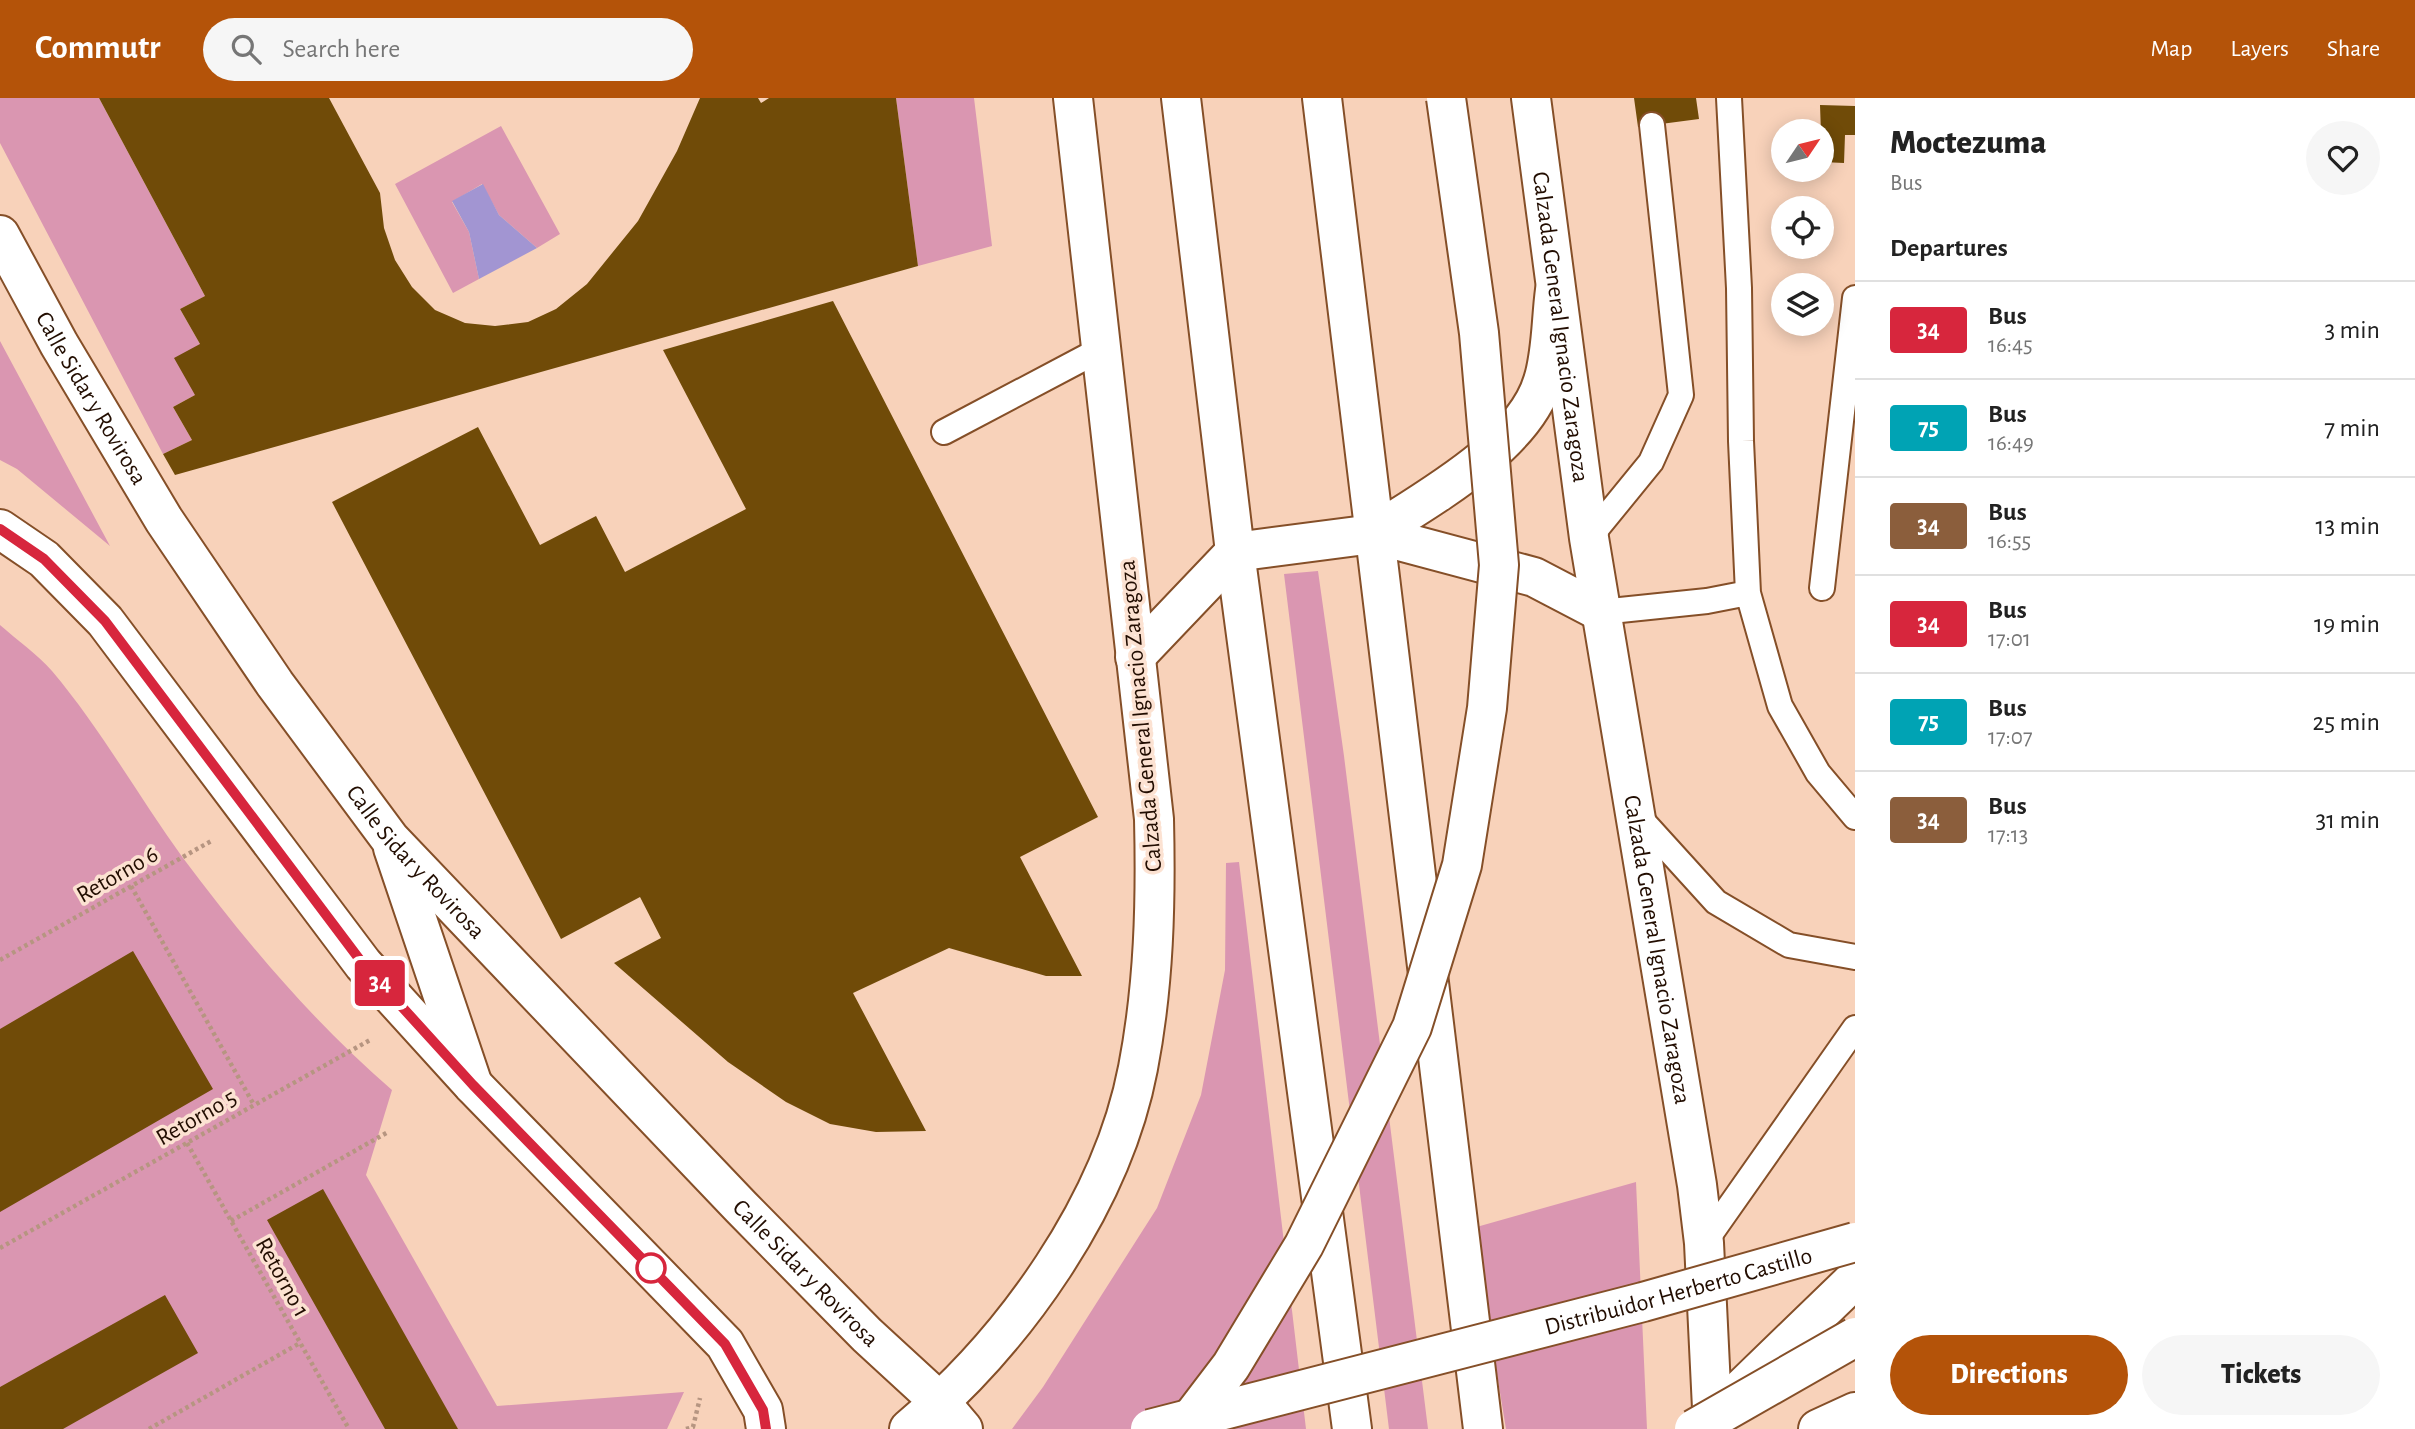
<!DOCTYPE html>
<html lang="en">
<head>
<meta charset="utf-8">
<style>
  :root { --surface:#fff; --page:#f6f6f6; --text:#222; --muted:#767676; --line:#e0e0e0; --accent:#b45309 }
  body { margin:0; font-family:"Alegreya Sans",sans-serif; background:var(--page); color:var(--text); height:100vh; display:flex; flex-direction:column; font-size:26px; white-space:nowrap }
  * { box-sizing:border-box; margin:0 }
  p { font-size:23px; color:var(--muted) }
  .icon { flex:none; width:38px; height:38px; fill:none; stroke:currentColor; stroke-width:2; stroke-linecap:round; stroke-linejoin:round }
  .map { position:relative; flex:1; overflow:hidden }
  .panel { display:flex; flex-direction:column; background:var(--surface); width:560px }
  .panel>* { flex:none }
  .badge { padding:0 14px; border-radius:5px; font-size:24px; line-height:46px }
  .needle { width:46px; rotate:55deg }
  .buttons { position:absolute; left:1771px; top:21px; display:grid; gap:14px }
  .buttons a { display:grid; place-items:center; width:63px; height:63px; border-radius:50%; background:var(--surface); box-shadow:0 4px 18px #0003; font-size:35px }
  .map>.badge { position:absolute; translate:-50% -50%; box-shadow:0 0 0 4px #fff }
  h2 { padding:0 35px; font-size:26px; line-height:63px }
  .round { display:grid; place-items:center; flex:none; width:74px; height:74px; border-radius:37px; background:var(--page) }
  .summary { display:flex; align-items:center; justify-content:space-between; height:119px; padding:0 35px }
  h1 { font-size:33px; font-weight:800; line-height:52px }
  .primary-button { display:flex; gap:14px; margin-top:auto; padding:14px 35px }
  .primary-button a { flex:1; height:80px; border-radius:42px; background:var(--accent); color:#fff; font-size:28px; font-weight:800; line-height:80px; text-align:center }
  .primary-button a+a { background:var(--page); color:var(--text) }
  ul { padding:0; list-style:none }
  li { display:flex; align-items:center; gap:21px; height:98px; padding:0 35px; border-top:2px solid var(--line) }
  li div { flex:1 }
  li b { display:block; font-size:26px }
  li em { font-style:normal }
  li .badge { min-width:77px; font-weight:700; text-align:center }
  header { display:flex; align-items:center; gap:42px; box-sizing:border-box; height:98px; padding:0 35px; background:var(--accent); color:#fff }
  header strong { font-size:33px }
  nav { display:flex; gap:38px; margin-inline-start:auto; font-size:24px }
  .search { width:490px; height:63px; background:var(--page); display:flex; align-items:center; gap:18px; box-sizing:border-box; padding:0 24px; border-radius:38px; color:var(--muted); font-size:26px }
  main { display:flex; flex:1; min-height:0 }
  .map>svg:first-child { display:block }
</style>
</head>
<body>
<header>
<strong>Commutr</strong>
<div class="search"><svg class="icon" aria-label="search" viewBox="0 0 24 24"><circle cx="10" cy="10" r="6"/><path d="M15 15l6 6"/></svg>Search here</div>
<nav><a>Map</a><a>Layers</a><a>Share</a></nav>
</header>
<main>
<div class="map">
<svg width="1855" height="1331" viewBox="0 0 1855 1331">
  <rect width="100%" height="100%" fill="#f8d2ba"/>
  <!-- green -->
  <path fill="#da96b1" d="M0,0H99L205,198L180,211L200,246L195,297L173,309L192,342L163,356L0,45Z
    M896,0H974L992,148L918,168Z
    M501,28L560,136L537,150L499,117L482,86L452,104L469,134L479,181L453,195L395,86Z
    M0,243L110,448L17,371L0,362Z
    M1318,473L1344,658L1428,1331H1389L1284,476Z
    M0,527C17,542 37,556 52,573C101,631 138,698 183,760C245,843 314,925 392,992L366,1077L497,1308L684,1294L667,1331H0Z
    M1239,764L1306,1331H1012L1043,1289L1157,1110L1201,997L1225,872L1226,765Z
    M1636,1084L1647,1331H1506L1473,1130Z"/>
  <!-- water -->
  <path fill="#a295d2" d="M483,86L499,117L537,150L479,181L469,134L452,103Z"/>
  <!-- building -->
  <path fill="#704b08" d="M99,0H329L380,95L384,130L395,162L412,189L435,212L465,225L495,228L528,224L556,211L587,186L638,123L677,53L700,0H758L761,5L769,0H896L918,168L175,377L163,356L192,342L173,309L195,297L174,260L200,246L180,211L205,198Z
    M1634,0H1696L1699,21L1638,29Z
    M1820,7L1855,8V37H1845L1844,65L1822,64Z
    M833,203L1098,719L1020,759L1082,878H1046L949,850L853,895L926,1033L876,1034L830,1026L786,1004L728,964L614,865L661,840L640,799L561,841L332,404L478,329L540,447L596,418L625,474L746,411L663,252Z
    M133,853L213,991L0,1114V931Z
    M323,1091L458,1331H385L267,1122Z
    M165,1197L198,1255L63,1331H0V1289Z"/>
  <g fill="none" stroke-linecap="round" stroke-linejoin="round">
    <defs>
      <path id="service" d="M1729,0L1739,190L1741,343L1748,495L1780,608L1818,675L1855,719
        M944,334L1103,250
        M1589,440L1651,364L1681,297L1652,27
        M1822,490L1855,200
        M1601,514L1707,503L1748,495
        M1637,717L1716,804L1789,847L1855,859
        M1704,1145L1855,930"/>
      <path id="minor" d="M0,431L44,461L105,523L363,866L473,987L725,1246L763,1312L766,1331"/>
      <g id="tertiary">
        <path id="s1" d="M0,137L59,246L164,422L275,586L390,741L741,1109L867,1237L941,1305"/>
        <path d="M393,750L473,987"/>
      </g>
      <g id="secondary">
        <path id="s2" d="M1531,0L1589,440L1697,1087L1704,1145L1713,1331"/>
        <path d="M1135,559L1235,454L1373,436L1534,479L1601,514"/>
        <path d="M941,1305L963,1331"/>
        <path d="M909,1331C1014,1243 1112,1106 1138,970C1154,887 1156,805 1154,721L1073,0"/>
      </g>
      <path id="primary" d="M1181,0L1235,454L1352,1331
        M1322,0L1483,1331
        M1373,436C1427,401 1524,348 1543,283C1552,255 1551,221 1555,192"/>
      <path id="trunk" d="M1732,1300L1855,1181
        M1818,1331L1855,1314"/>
    </defs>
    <!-- service casing -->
    <use href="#service" stroke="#854f28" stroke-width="28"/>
    <!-- minor casing -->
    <use href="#minor" stroke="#854f28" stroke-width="42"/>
    <!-- tertiary casing -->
    <use href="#tertiary" stroke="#854f28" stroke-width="42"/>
    <!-- secondary casing -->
    <use href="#secondary" stroke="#854f28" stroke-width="42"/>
    <!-- primary casing -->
    <use href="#primary" stroke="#854f28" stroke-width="42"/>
    <!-- trunk casing -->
    <use href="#trunk" stroke="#854f28" stroke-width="42"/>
    <!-- path -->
    <path stroke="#b69581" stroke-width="4.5" stroke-dasharray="3.5 3.5" stroke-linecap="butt" d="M131,788L254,1007
      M0,862L213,742
      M187,1045L349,1331
      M231,1123L388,1034
      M0,1150L370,942
      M149,1331L300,1245
      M686,1331L693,1329L700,1300"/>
    <!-- service -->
    <use href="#service" stroke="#fff" stroke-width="24"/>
    <!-- minor -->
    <use href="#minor" stroke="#fff" stroke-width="38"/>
    <!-- tertiary -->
    <use href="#tertiary" stroke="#fff" stroke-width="38"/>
    <!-- secondary -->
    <use href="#secondary" stroke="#fff" stroke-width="38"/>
    <!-- primary -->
    <use href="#primary" stroke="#fff" stroke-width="38"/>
    <!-- trunk -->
    <use href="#trunk" stroke="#fff" stroke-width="38"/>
    <defs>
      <g id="trunk-bridge">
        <path id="s3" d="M1150,1331L1643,1204L1855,1144"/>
        <path d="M1183,1331L1231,1268L1304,1147L1412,929L1462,767L1487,610L1499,467L1479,235L1446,0"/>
        <path d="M1694,1331L1855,1239"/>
      </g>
    </defs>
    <!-- trunk-bridge casing -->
    <use href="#trunk-bridge" stroke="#854f28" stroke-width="42" stroke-linecap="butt"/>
    <!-- trunk-bridge -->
    <use href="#trunk-bridge" stroke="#fff" stroke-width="38"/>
  </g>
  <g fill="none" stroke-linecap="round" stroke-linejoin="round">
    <defs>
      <path id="line" d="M0,431L44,461L105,523L363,866L473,987L725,1246L763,1312L766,1331"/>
    </defs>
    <!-- line casing -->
    <use href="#line" stroke="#fff" stroke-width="16"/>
    <!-- line -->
    <use href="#line" stroke="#d7263d" stroke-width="10"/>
  </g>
  <!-- markers -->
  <circle fill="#fff" stroke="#d7263d" stroke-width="3.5" cx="651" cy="1170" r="14"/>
  <g text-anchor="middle" stroke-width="7" stroke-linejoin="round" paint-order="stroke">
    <!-- street labels -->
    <g font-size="24" fill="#220d01" stroke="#fce2d2">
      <text dy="8" stroke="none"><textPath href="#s2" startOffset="231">Calzada General Ignacio Zaragoza</textPath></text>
      <text dy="8" stroke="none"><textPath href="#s1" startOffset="187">Calle Sidar y Rovirosa</textPath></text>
      <text transform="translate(1140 618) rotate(-95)" y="8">Calzada General Ignacio Zaragoza</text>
      <text dy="8" stroke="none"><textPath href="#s1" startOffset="754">Calle Sidar y Rovirosa</textPath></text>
      <text transform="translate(117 776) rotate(-30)" y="8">Retorno 6</text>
      <text dy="8" stroke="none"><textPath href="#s2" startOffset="861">Calzada General Ignacio Zaragoza</textPath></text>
      <text transform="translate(196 1019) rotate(-30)" y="8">Retorno 5</text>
      <text dy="8" stroke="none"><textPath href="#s1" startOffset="1321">Calle Sidar y Rovirosa</textPath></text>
      <text transform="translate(283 1179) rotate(61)" y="8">Retorno 1</text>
      <text dy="8" stroke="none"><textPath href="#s3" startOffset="546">Distribuidor Herberto Castillo</textPath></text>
    </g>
  </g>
</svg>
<div class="buttons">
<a><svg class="needle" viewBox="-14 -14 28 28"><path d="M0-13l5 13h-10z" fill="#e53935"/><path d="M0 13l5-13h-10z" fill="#767676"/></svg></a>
<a><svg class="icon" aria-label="locate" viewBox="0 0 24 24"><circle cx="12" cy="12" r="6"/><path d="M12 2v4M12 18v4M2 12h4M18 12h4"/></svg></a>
<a><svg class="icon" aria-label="layers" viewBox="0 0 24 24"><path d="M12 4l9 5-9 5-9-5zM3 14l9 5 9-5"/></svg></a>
</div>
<b class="badge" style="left:380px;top:885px;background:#d7263d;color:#fff">34</b>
</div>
<section class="panel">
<div class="summary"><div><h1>Moctezuma</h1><p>Bus</p></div><a class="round"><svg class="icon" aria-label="heart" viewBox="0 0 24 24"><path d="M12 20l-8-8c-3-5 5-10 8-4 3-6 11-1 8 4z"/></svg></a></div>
<h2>Departures</h2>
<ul>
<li><span class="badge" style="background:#d7263d;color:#fff">34</span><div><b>Bus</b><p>16:45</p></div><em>3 min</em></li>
<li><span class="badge" style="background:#00a3b4;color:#fff">75</span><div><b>Bus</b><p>16:49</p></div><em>7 min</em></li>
<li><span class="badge" style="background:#8b5e3c;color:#fff">34</span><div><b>Bus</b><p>16:55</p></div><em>13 min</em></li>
<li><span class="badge" style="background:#d7263d;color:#fff">34</span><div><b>Bus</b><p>17:01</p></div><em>19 min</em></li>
<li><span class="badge" style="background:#00a3b4;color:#fff">75</span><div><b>Bus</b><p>17:07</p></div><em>25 min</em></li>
<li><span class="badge" style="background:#8b5e3c;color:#fff">34</span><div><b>Bus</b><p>17:13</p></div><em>31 min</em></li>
</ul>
<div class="primary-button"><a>Directions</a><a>Tickets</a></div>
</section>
</main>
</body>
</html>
